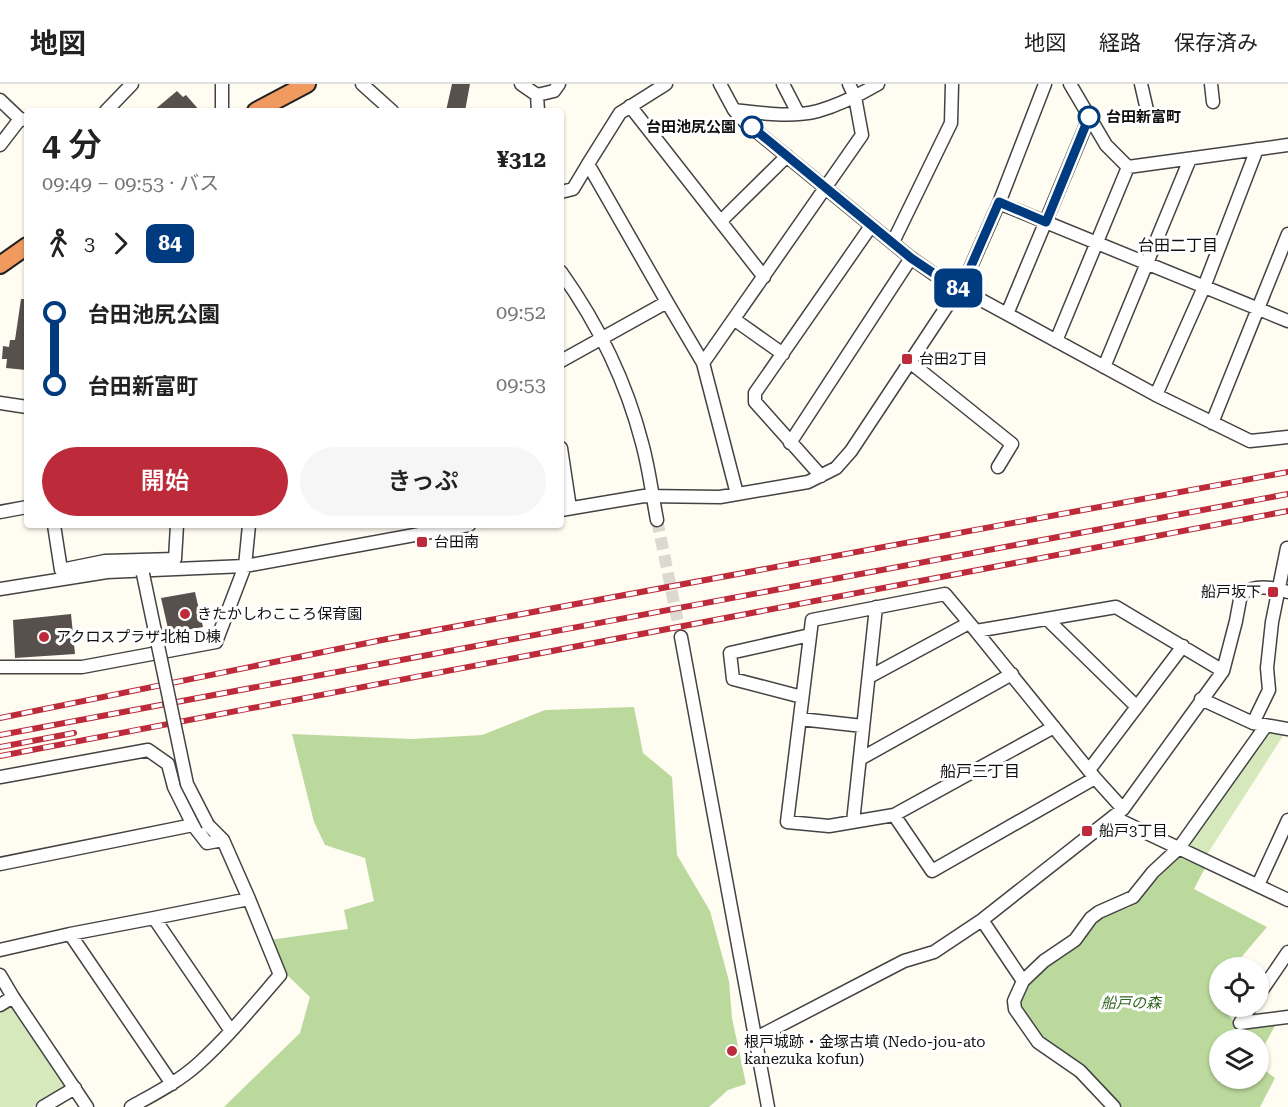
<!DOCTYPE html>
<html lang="ja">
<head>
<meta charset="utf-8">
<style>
  :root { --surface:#fff; --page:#f6f6f6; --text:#222; --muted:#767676; --line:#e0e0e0; --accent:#bd2a39 }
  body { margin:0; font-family:"Roboto Serif","Noto Sans JP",serif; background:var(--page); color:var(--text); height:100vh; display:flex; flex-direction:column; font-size:22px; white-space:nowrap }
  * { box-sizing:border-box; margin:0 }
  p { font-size:20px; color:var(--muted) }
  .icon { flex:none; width:33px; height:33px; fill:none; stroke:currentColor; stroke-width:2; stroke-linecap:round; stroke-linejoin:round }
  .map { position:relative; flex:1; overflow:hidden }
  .sheet { position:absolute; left:24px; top:24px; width:540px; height:420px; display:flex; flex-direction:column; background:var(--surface); border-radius:6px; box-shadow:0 2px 4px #0004 }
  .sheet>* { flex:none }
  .badge { padding:0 12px; border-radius:9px; font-size:21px; line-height:39px }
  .tools { position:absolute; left:1209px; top:873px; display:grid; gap:12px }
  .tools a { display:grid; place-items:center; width:60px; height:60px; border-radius:50%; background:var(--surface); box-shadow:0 2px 4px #0004; font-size:30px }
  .map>.badge { position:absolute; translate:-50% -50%; box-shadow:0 0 0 3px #fff }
  .legs { display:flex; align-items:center; gap:9px; height:66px; padding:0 18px; font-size:20px }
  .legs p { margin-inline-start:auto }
  .summary { display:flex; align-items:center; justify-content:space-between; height:102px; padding:0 18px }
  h1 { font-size:33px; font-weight:600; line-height:45px }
  .cta { display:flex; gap:12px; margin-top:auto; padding:12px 18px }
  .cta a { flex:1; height:69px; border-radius:36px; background:var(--accent); color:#fff; font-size:24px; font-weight:600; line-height:69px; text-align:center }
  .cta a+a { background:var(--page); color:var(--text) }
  ul { padding:0 18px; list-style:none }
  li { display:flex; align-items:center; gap:21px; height:72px; font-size:22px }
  li i { display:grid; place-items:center; width:9px; height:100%; margin:0 8px; background:currentColor }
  li i::after { content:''; width:15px; height:15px; margin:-8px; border:4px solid; border-radius:50%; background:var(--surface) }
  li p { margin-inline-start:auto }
  li:first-child i { background:linear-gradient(#0000 50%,currentColor 0) }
  li:last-child i { background:linear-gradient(currentColor 50%,#0000 0) }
  header { display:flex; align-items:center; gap:36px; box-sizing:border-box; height:84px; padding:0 30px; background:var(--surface); border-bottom:2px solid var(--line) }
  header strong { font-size:28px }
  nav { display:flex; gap:33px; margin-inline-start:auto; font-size:21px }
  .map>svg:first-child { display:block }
</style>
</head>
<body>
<header>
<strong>地図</strong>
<nav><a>地図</a><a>経路</a><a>保存済み</a></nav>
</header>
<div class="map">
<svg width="1288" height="1023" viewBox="0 0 1288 1023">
  <rect width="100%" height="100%" fill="#fffcf2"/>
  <!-- green -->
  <path fill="#d6e9bc" d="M1266,646L1285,649L1206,772L1183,763Z
    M7,922L13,923L65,999L64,1005L33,1023H0V926Z"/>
  <!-- forest -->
  <path fill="#bbd99c" d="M634,623L643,669L672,693L677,771L710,827L729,897L732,934L746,1000L728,1006L709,1023H224L300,949L310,913L284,888L269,856L348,845L344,826L374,817L365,774L325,761L314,738L292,650L412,655L482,651L545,626Z
    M1178,773L1205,784L1194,805L1267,843L1233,883L1220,884L1219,900L1210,911L1239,943L1277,938L1259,971L1258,956H1220V994H1258L1259,982L1275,994L1260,1023H1118L1041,955L1021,928L1018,916L1026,898L1102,832L1130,823Z"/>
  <!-- building -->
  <path fill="#58504c" d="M452,0H470L465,27H446Z
    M177,7L183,13L186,11L200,27H153Z
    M21,215H27L26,286L6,284L7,275H2L3,262L9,263L10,256H15Z
    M195,508L203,543L169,549L161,514Z
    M71,530L75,570L15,574L13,536Z"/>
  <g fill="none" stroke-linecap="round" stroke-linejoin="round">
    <!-- minor-tunnel -->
    <path stroke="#dbd9d0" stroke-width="12" stroke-dasharray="12 6" stroke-linecap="butt" d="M657,436L681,553"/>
    <defs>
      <path id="minor" d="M362,0L392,27
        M521,0L537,11L554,7L559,0
        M720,0L734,26C760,29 792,34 818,27C839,21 859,11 878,0
        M783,0L798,29
        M1070,0L1106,61L1128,83L1288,61
        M1141,0L1147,26
        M1211,0L1213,18
        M537,11L538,27
        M0,16L20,35L27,36
        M630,22L764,193
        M734,26L745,38L911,174L951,202L961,205L999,119L1045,0
        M106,27L132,0
        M222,27V0
        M0,61L20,35
        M561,108L573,105L588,80
        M999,119L1288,237
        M721,137L787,72
        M893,158L951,39L952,0
        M561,188C598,240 626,297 642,359C649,384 652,410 657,436
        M667,218L703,279L737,410
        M1007,230L1089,34
        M735,236L783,270
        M1056,257L1128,83
        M561,277L667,218L588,80L620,29L666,0
        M703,279L862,51L855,13L849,0
        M911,279L1012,360L998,383
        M1104,283L1190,75
        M1156,311L1204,203L1257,65
        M0,319L27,323
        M1212,339L1288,150
        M790,359L911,174
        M561,364L570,424
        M821,392L755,318V309L871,142
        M561,426L644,412L720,413L808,398L836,384L851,367L955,210L961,205L1156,311L1250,357L1288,353
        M0,428L27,423
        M54,441L61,486L105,477L175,475L177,441
        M0,505L107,488L245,482L469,441
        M1047,535L1137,623
        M976,547L1095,694
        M681,553L768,1023
        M0,583H82L216,558L245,482L249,441
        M869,593L969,539
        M802,613L733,595L730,569L810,551
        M1201,615L1253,639L1288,645
        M800,635L863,642
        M1253,639L1269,606L1267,584L1272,538L1287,464
        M860,675L1012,590
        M1089,686L1183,562
        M0,693L148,666L168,680L174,703L193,741L0,780
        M1123,725L1095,694L932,787L894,731L829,742L787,738L812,536L945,510L976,547L1116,523L1223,587
        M894,731L1054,643
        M1113,733L1288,816
        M853,738L876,523
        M193,741L207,759L223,756
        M208,741L223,756L249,815
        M1258,801L1288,736
        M154,834L70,850L172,1000
        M982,836L1023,897L1014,917L1015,925L1038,958L1080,987L1114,1023
        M0,866L70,850
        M0,891L13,913L87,1023
        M1023,897L1044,877L1075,856L1091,834L1099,828L1133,813L1153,788L1179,764L1265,643
        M1258,912L1288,868
        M0,921L13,913
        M1240,939L1288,933
        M1240,939L1251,922
        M754,955L904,877L934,868L982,836L1123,725L1223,587L1236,537L1241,510C1255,500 1273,503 1288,508
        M43,1023L75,1004
        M131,1023C154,1010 178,998 198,980C228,953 254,921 280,891L249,815L154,834L231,947"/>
      <path id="highway" d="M256,27L307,0
        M0,181L27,162"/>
    </defs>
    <!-- minor casing -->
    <use href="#minor" stroke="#434343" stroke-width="15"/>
    <!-- highway casing -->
    <use href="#highway" stroke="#212121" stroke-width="20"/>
    <!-- minor -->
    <use href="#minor" stroke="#fff" stroke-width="12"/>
    <!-- highway -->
    <use href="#highway" stroke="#f09a5f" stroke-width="16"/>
    <defs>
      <path id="rail" d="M0,634L382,556L1288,388
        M0,651L1288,410
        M0,663L74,649
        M0,672L1288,427"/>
    </defs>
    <!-- rail casing -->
    <use href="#rail" stroke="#bd2a39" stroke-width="6"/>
    <!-- rail -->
    <use href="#rail" stroke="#fff" stroke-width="4" stroke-dasharray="11" stroke-linecap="butt"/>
    <defs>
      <path id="minor-bridge" d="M143,490L187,700L208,741"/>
    </defs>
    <!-- minor-bridge casing -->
    <use href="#minor-bridge" stroke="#434343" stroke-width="15" stroke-linecap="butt"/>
    <!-- minor-bridge -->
    <use href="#minor-bridge" stroke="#fff" stroke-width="12"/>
  </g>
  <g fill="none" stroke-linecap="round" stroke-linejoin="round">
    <defs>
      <path id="line-1" d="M752,43L911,174L951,201L961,205L999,118L1046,138L1089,33"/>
    </defs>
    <!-- line-1 casing -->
    <use href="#line-1" stroke="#fff" stroke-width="14"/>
    <!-- line-1 -->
    <use href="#line-1" stroke="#003b80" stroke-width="9"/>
  </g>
  <!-- markers -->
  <g fill="#fff" stroke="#003b80" stroke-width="3">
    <circle cx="1089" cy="33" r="10"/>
    <circle cx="752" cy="43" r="10"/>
  </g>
  <g fill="#bd2a39" stroke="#fff" stroke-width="2">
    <rect x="901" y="269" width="12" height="12" rx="3"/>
    <rect x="416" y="452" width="12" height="12" rx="3"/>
    <rect x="1267" y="502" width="12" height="12" rx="3"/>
    <circle cx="185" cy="530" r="6"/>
    <circle cx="44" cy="553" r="6"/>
    <rect x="1081" y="741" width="12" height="12" rx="3"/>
    <circle cx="732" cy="967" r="6"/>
  </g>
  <g text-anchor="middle" stroke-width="6" stroke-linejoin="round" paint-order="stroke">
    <!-- stop labels -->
    <g font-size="15" font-weight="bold" fill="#101010" stroke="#fff" text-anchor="start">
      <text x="1106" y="38">台田新富町</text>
      <text x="736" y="48" text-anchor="end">台田池尻公園</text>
    </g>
    <!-- poi labels -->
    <g font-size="15" fill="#101010" stroke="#fff" text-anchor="start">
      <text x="919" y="280">台田2丁目</text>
      <text x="434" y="463">台田南</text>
      <text x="1261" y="513" text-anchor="end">船戸坂下</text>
      <text x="197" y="535">きたかしわこころ保育園</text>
      <text x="56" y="558">アクロスプラザ北柏 D棟</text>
      <text x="1099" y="752">船戸3丁目</text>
      <text x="744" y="963">根戸城跡・金塚古墳 (Nedo-jou-ato<tspan x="744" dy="17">kanezuka kofun)</tspan></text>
    </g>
    <!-- park labels -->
    <g font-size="15" font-style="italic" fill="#336621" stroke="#fff">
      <text x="1131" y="924">船戸の森</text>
    </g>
    <!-- neighbourhood labels -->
    <g font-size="16" fill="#101010" stroke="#fff">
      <text x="1178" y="167">台田二丁目</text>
      <text x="980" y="693">船戸三丁目</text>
    </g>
  </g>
</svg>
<div class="tools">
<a><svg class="icon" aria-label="locate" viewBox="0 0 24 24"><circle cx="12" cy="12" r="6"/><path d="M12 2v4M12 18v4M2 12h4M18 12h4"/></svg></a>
<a><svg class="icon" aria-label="layers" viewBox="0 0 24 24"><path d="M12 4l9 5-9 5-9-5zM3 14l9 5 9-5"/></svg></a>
</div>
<b class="badge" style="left:958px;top:204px;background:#003b80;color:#fff">84</b>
<section class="sheet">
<div class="summary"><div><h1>4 分</h1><p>09:49 – 09:53 · バス</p></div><b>¥312</b></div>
<div class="legs"><svg class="icon" aria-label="walk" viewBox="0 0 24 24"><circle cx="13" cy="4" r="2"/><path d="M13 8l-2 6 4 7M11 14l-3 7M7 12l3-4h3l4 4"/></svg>3<svg class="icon" aria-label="forward" viewBox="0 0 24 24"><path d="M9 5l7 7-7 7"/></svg><b class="badge" style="background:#003b80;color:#fff">84</b></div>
<ul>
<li><i style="color:#003b80"></i><b>台田池尻公園</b><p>09:52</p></li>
<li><i style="color:#003b80"></i><b>台田新富町</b><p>09:53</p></li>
</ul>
<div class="cta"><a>開始</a><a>きっぷ</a></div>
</section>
</div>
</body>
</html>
